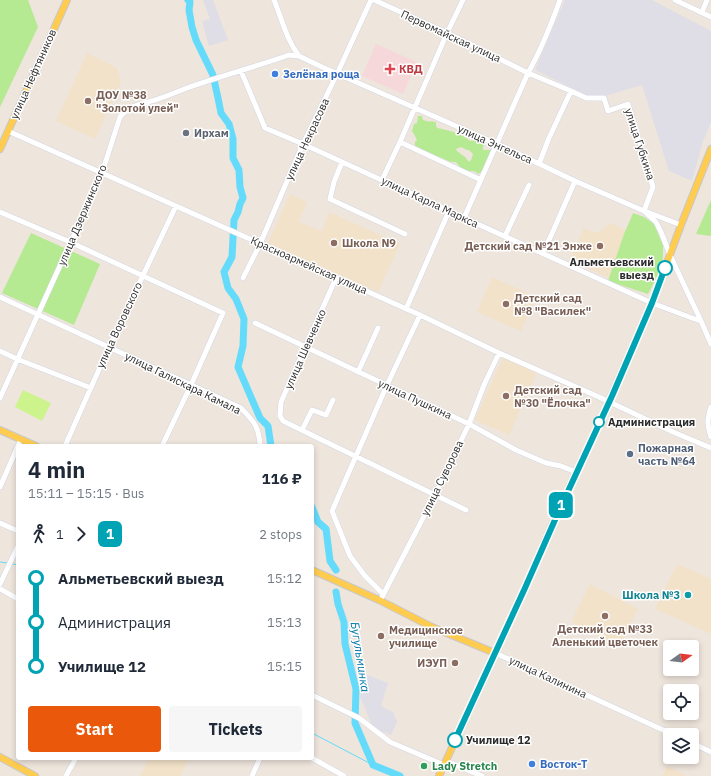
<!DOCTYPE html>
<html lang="en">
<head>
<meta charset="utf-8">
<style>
  :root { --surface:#fff; --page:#f6f6f7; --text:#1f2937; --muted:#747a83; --accent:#ea580c }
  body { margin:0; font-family:"IBM Plex Sans",sans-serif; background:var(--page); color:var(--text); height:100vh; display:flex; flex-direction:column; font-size:15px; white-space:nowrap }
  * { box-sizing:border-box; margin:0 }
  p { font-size:13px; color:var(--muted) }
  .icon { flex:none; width:22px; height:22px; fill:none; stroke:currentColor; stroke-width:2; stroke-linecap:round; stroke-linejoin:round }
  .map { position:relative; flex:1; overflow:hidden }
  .panel { position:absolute; left:16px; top:444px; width:298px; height:316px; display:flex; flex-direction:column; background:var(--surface); border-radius:4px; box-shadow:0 2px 6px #0003 }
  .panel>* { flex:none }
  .badge { padding:0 8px; border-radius:6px; font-size:14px; line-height:26px }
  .needle { width:26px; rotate:75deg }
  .fabs { position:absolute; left:663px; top:640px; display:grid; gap:8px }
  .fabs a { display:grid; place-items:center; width:36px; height:36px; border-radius:4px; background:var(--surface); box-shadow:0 2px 6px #0003; font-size:20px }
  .map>.badge { position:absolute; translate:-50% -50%; box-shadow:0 0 0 2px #fff }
  .legs { display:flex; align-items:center; gap:6px; height:44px; padding:0 12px; font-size:13px }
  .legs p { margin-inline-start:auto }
  .summary { display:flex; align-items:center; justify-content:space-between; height:68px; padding:0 12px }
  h1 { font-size:22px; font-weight:800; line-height:30px }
  .button { display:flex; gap:8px; margin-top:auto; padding:8px 12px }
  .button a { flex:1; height:46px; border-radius:4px; background:var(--accent); color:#fff; font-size:16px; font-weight:800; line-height:46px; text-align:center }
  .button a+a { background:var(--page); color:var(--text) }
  ul { padding:0 12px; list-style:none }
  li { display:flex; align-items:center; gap:14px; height:44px; font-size:15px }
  li i { display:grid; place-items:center; width:6px; height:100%; margin:0 5px; background:currentColor }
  li i::after { content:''; width:10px; height:10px; margin:-5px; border:3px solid; border-radius:50%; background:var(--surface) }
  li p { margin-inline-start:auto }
  li:first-child i { background:linear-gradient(#0000 50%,currentColor 0) }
  li:last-child i { background:linear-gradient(currentColor 50%,#0000 0) }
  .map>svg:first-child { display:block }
</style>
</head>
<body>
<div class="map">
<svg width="711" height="776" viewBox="0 0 711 776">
  <rect width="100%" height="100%" fill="#eee5dc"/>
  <!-- industrial -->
  <path fill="#dfdde6" d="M203,0H213L228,40L209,46L202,21L210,19Z
    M565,0H652L711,31V122L703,141L692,181L669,171L642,85L608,95H587L535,70Z
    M367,675L388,683L381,706L393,712L397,722L391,735L373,728L360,696Z"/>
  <!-- education -->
  <path fill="#f2e2c9" d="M87,53L117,68L121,82L95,139L56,121Z
    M290,194L307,202L299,222L322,231L329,212L400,244L378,292L268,243Z
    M611,223L631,233L611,279L570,260L584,228L597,233Z
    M492,277L536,297L521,331L477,312Z
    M503,357L537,372L509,435L475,420Z
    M677,564L711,579V634L655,609Z
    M590,584L638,609L619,647L571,622Z
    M149,758H189L180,776H140Z
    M667,766L687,776H663Z"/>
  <!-- medical -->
  <path fill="#f6d8db" d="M376,44L417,62L403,94L362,76Z"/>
  <!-- green -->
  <path fill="#b5ea92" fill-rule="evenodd" d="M0,0H28L38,27L0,107Z
    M418,116H422L423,120C427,122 431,121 436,122V125L437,128C448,130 461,133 470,141L474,140L485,144L483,147V150H494L487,162L485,163V169L478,174C475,170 471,171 467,171L460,167L456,162H451L415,147V142L417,140L414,134L412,131L414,124L417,123ZM461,147L467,150H469L473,154L471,160L469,162L465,157L457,151L456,149Z
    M711,200V236L696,234Z
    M633,213L644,217L654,224L663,245V258L658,275L648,294L608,281L624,234Z
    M31,233L100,264L74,325L2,293Z"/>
  <!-- pitch -->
  <path fill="#cdf38d" d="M23,390L51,403L42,421L15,407Z"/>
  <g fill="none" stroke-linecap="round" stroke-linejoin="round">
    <!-- stream -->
    <path stroke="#64dbfb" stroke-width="1" d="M0,562L8,563
      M13,564L18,565
      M312,733L373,765"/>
    <!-- river -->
    <path stroke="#64dbfb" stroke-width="7" d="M188,0L190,2L189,10L192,27L196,40L213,75L218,98L221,113L229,124L233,139V158L239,170L240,187L243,198L240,204L238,212L234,220L232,257L224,272L228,288L236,299L244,319L243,346L238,367L260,418L268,426L271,446
      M312,507L318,522L326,529L330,561L336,570
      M336,592L338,604L344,622L345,644L356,689L355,723L373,765L400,776"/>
    <defs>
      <path id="minor" d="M274,0C282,19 286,39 299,56
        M374,0L447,33L528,73L571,91L586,98H604L608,111L628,104L653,187L644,211
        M675,0L711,17
        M702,12L707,0
        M241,71L265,128L303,144L449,211L652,303L692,318L701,321
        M8,131L420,315L499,353L599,397L673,432L711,448
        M400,142L481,180
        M342,162L334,182L330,199L405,234
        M539,164L549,138L571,91
        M382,180L400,142L447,33L463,0
        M0,212L70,242L223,313L191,385L162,446
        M647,212L681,225
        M464,218L528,73C541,50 551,25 560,0
        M505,236L529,185
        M542,253L550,238L575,181
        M243,278L260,244L303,144L337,74L371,0
        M336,278L281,402L280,416L283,421L466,510
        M0,297L241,408C254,422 259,426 260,446
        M406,309L449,211
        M255,323L469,424L516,450L546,463L561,466L576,472
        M0,351L17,359L91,388
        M358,372L378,328
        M0,398L102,173L120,117C129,105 144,104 158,99C167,96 177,92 187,88C220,76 255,67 289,55L299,56L322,67L506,148L575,181L644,211L656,222L661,232L670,255L701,321L711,344
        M711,407C707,419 707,425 711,437
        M302,430L312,410L326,415L333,400
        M65,446L109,347L176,206
        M0,487L21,439
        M0,523L18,531
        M0,584L18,546
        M0,589L18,599
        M383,594L365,576L350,556L332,511L387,385L420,315
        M382,597L435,495L469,424L484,385L499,353
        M495,653L674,735
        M312,695L359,718L390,742L444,765
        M692,743L711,752
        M312,758L344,776
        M446,761L482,776
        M66,776L76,758
        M252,776L260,758"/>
      <path id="major" d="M0,149L67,0
        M0,430L36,446
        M312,570L379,600L432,627L495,653
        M0,757L35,776
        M439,776L525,588L557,513L594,435L652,303L681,225L711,149"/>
    </defs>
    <!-- minor casing -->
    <use href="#minor" stroke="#d1d6e5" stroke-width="6"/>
    <!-- major casing -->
    <use href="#major" stroke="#c8c8c8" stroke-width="8"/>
    <!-- minor -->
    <use href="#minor" stroke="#fff" stroke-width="5"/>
    <!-- major -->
    <use href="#major" stroke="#ffcc50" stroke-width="6"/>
  </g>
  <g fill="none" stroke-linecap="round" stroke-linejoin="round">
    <defs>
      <path id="line-1" d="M455,740L525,588L558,513L612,396L652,303L665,268"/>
    </defs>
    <!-- line-1 casing -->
    <use href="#line-1" stroke="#fff" stroke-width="9"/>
    <!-- line-1 -->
    <use href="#line-1" stroke="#00a3b4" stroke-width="6"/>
  </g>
  <!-- markers -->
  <path fill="#e0444e" stroke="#fff" stroke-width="1.5" d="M388 63h4v4h4v4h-4v4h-4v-4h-4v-4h4z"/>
  <g fill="#3f7fe0" stroke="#fff" stroke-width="1.5">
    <circle cx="275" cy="74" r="4"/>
    <circle cx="532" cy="764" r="4"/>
  </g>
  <g fill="#8d6e63" stroke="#fff" stroke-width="1.5">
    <circle cx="88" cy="101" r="4"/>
    <circle cx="334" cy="243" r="4"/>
    <circle cx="600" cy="246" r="4"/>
    <circle cx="506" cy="304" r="4"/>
    <circle cx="506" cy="396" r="4"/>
    <circle cx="605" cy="616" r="4"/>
    <circle cx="381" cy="636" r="4"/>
    <circle cx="455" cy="663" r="4"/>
  </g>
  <circle fill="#6b7280" stroke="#fff" stroke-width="1.5" cx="186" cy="133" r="4"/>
  <g fill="#fff" stroke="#00a3b4" stroke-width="2">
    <circle cx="665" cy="268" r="7"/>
    <circle cx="599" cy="422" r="5"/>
    <circle cx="455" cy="740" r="7"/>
  </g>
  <circle fill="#5c6f8a" stroke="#fff" stroke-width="1.5" cx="630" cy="454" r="4"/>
  <circle fill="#0f9aa8" stroke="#fff" stroke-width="1.5" cx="688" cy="595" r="4"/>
  <circle fill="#2e9e5b" stroke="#fff" stroke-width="1.5" cx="424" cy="766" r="4"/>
  <g text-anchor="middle" stroke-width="3" stroke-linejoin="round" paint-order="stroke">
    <!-- street labels -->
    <g font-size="11" fill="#2b2b2b" stroke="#fff">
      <text transform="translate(451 36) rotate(25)" y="4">Первомайская улица</text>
      <text transform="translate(33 74) rotate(-66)" y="4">улица Нефтяников</text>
      <text transform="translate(307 139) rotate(-65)" y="4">улица Некрасова</text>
      <text transform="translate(495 144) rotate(24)" y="4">улица Энгельса</text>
      <text transform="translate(640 144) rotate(72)" y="4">улица Губкина</text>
      <text transform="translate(430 202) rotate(25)" y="4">улица Карла Маркса</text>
      <text transform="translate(82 215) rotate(-67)" y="4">улица Дзержинского</text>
      <text transform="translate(309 265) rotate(24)" y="4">Красноармейская улица</text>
      <text transform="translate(119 325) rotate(-65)" y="4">улица Воровского</text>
      <text transform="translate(305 349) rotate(-66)" y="4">улица Шевченко</text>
      <text transform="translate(183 383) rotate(26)" y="4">улица Галискара Камала</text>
      <text transform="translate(415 399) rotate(25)" y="4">улица Пушкина</text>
      <text transform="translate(442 478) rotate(-64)" y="4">улица Суворова</text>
      <text transform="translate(548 677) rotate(25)" y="4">улица Калинина</text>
    </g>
    <!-- health labels -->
    <g font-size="11" font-weight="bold" fill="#be3a42" stroke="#fff" text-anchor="start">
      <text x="399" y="73">КВД</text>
    </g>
    <!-- shop labels -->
    <g font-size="11" font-weight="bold" fill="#366cbe" stroke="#fff" text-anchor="start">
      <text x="283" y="78">Зелёная роща</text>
      <text x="540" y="768">Восток-Т</text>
    </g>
    <!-- education labels -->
    <g font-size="11" font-weight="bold" fill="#785e54" stroke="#fff" text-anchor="start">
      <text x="96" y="99">ДОУ №38<tspan x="96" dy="13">"Золотой улей"</tspan></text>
      <text x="342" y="247">Школа N9</text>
      <text x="592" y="250" text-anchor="end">Детский сад №21 Энже</text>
      <text x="514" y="302">Детский сад<tspan x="514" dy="13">№8 "Василек"</tspan></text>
      <text x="514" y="394">Детский сад<tspan x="514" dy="13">№30 "Ёлочка"</tspan></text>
      <text x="605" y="633" text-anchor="middle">Детский сад №33<tspan x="605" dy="13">Аленький цветочек</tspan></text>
      <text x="389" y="634">Медицинское<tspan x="389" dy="13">училище</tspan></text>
      <text x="447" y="667" text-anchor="end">ИЭУП</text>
    </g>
    <!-- worship labels -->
    <g font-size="11" font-weight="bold" fill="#5b616d" stroke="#fff" text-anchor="start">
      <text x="194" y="137">Ирхам</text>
    </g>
    <!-- stop labels -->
    <g font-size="11" font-weight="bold" fill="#2b2b2b" stroke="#fff" text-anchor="start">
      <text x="654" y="266" text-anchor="end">Альметьевский<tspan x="654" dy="13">выезд</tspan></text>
      <text x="608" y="426">Администрация</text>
      <text x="466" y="744">Училище 12</text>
    </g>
    <!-- service labels -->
    <g font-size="11" font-weight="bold" fill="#4e5e75" stroke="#fff" text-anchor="start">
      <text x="638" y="452">Пожарная<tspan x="638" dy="13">часть №64</tspan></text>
    </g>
    <!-- culture labels -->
    <g font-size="11" font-weight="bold" fill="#0d838f" stroke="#fff" text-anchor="end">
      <text x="680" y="599">Школа №3</text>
    </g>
    <!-- leisure labels -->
    <g font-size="11" font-weight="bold" fill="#27864d" stroke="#fff" text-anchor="start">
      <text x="432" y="770">Lady Stretch</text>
    </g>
    <!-- water labels -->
    <g font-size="12" font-style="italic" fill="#0079aa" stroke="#fff">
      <text transform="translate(360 657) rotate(81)" y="4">Бугульминка</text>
    </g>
  </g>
</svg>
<div class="fabs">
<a><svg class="needle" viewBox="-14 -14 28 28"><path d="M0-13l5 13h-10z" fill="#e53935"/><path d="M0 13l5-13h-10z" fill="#747a83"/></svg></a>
<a><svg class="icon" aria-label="locate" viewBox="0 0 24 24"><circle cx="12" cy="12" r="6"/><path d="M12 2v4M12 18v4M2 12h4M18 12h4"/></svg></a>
<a><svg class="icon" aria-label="layers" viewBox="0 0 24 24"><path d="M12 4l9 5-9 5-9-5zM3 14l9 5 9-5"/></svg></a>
</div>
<b class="badge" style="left:561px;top:505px;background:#00a3b4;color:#fff">1</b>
<section class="panel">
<div class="summary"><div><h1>4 min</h1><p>15:11 – 15:15 · Bus</p></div><b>116 ₽</b></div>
<div class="legs"><svg class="icon" aria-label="walk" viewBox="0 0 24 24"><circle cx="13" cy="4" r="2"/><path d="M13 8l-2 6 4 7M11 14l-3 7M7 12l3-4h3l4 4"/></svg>1<svg class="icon" aria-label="forward" viewBox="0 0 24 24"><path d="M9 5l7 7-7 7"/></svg><b class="badge" style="background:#00a3b4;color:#fff">1</b><p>2 stops</p></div>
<ul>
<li><i style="color:#00a3b4"></i><b>Альметьевский выезд</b><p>15:12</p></li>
<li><i style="color:#00a3b4"></i><span>Администрация</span><p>15:13</p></li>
<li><i style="color:#00a3b4"></i><b>Училище 12</b><p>15:15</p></li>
</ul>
<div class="button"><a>Start</a><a>Tickets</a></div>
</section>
</div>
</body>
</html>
